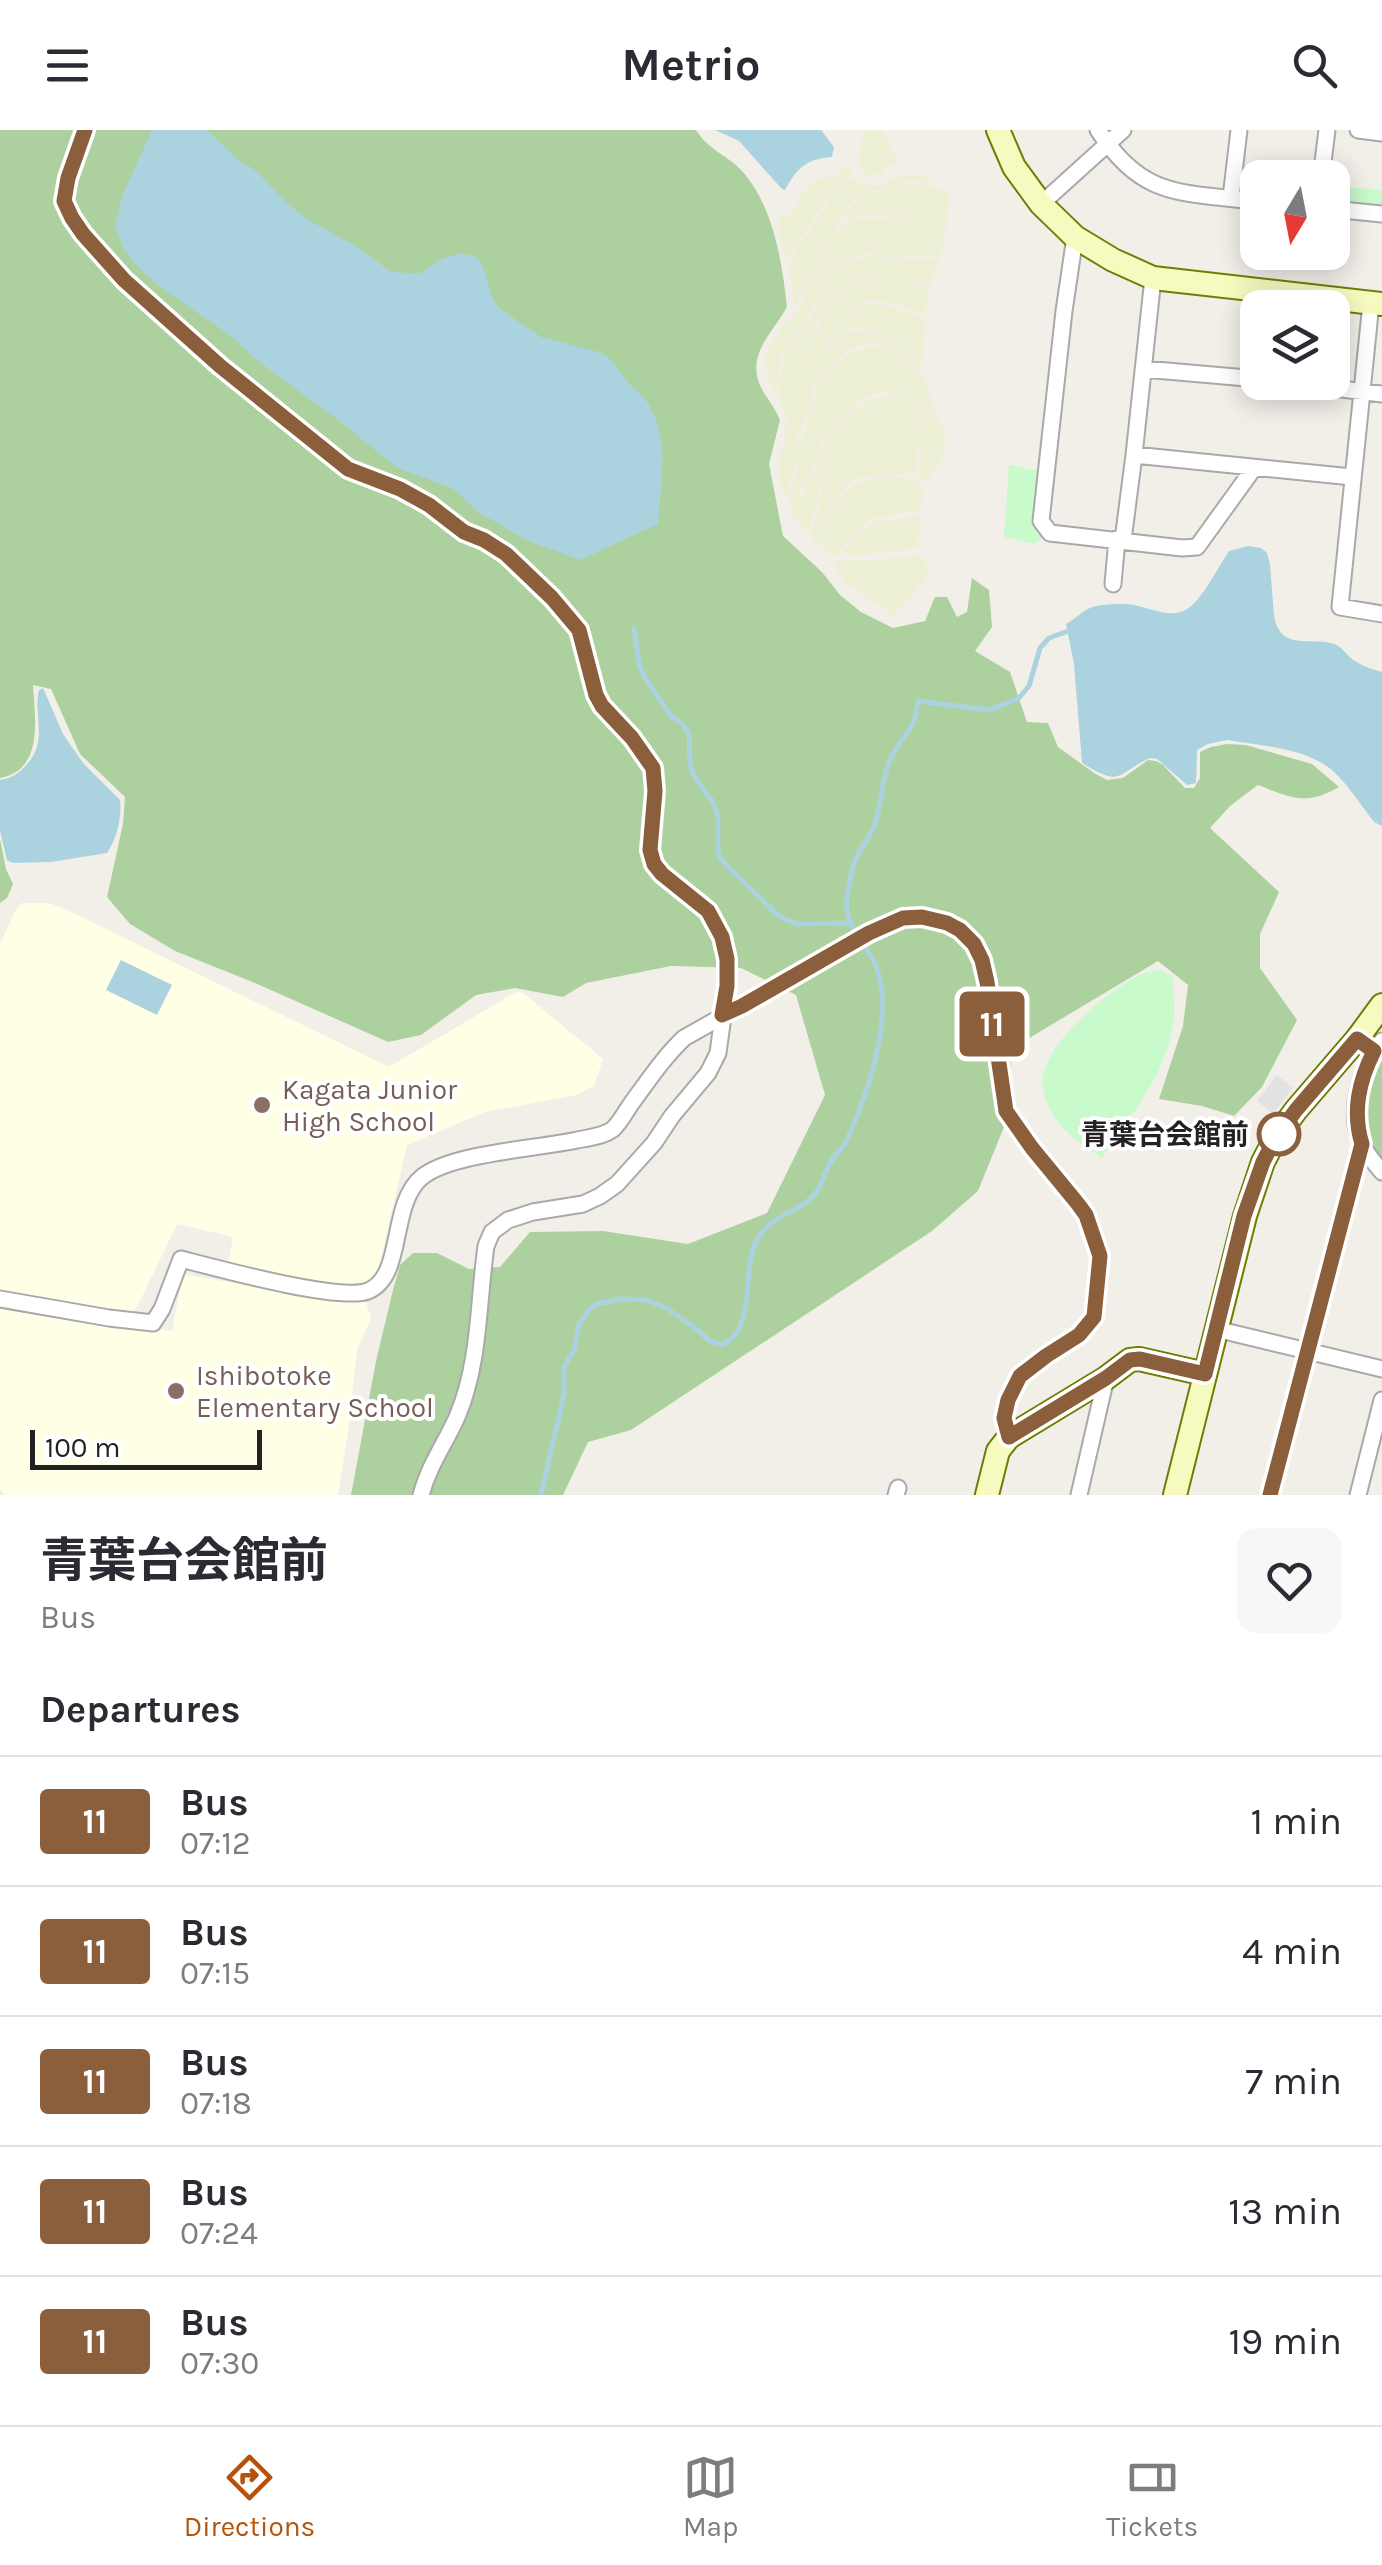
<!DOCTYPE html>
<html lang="en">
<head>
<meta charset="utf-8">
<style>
  :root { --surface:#fff; --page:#f7f7f7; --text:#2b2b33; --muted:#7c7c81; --line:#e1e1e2; --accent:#b45309 }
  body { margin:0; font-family:Karla,"Noto Sans JP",sans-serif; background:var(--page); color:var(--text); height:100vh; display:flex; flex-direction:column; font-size:38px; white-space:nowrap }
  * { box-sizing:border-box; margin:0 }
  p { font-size:32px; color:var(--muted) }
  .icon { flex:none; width:55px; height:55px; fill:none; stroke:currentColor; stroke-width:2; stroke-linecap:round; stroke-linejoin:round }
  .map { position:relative; height:1365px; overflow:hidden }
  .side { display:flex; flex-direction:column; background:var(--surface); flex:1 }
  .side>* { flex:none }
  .badge { padding:0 20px; border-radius:8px; font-size:35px; line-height:65px }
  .needle { width:65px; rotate:190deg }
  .fabs { position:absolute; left:1240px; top:30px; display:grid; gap:20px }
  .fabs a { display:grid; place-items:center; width:110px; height:110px; border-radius:20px; background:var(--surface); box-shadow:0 5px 25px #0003; font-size:50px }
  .scale { position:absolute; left:30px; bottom:25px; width:232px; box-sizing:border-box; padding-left:10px; border:5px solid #222; border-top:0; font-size:28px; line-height:35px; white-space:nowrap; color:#222; -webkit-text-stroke:8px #fff; paint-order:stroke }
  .map>.badge { position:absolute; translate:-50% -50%; box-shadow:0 0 0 5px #fff }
  h2 { padding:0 40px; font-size:38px; line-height:90px }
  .round { display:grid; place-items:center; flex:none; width:105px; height:105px; border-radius:20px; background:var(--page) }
  .overview { display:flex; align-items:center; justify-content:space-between; height:170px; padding:0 40px }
  h1 { font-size:48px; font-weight:700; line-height:75px }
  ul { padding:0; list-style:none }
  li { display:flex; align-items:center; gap:30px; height:130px; padding:0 40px; border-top:2px solid var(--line) }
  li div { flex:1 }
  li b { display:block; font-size:38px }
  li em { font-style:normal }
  li .badge { min-width:110px; font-weight:700; text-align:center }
  header { display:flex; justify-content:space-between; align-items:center; height:130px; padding:0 40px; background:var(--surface); font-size:45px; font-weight:700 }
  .tabs { display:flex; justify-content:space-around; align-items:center; height:140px; border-top:2px solid var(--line); background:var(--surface); font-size:28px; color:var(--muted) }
  .tabs a { display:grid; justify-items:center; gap:5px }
  .tabs .active { color:var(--accent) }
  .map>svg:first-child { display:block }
</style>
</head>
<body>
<header><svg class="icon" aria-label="menu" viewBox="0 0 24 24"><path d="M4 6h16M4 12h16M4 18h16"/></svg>Metrio<svg class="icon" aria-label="search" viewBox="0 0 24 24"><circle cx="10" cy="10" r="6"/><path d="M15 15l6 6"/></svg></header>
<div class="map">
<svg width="1382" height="1365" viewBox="0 0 1382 1365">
  <rect width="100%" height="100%" fill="#f2efe9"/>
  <!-- education -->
  <path fill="#ffffe5" d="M22,773H49L67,780L389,937L516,862L523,863L603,929L594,956L576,965L485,982L407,1015L377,1145L370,1154L351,1158L228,1135L233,1107L177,1094L141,1169L133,1183L129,1186L0,1162V814L16,779Z
    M183,1144L328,1170L366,1172L371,1188L357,1220L348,1302L338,1365H5L0,1359V1176L172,1201Z"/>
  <!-- farmland -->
  <path fill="#eef0d5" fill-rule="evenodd" d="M864,0H882L899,33L884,37L881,44L866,45L859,38L858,31Z
    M850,32L853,44L843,51L824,72L787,130L780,112L778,88L788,85L795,77L803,63L814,51L823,47H833Z
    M907,45L922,46L935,54L910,51L895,54L855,67L838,91L819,139L794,177L788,133L827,73L849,50L855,48L860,54L879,56L889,49Z
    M910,54L939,57L948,63L950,70L947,90H944L947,92L940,127L863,124L851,127L843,134L825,156L804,193L782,225L775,263L769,254L764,227L775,207L784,193L793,186L820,141L834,103L844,95L860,88L939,90L879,86H860L847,91L848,85L840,92L859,67L894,56Z
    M870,126L940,129L931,155L891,150L930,158L925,186L897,174L869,170L851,179L818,201L826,175L831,168L857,154L881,148L865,149L835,163L824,176L818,190L799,263L816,204L845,184L868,173L895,177L926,190L922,228L877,203L856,198L848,200L829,211L821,224L841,206L856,201L866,202L879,206L921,230V240L882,215L874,213L861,215L849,220L835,232L816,260L815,252L812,276L798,303L797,318L814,277L816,263L833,237L848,224L873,215L881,217L922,244L940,291L913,268L924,282L942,295L946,311L941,334L937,331L939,336L927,350L918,347L921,327L919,311L915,345L873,346L859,348L848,354L827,380L820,416L811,407L822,359L828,345L843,323L827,341L819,363L809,404L799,393L801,383L797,391L788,371L797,340L798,325L786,369L780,352L778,324L787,308L784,307L786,285L777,262L786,222L808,193L822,165L837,142L854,129ZM887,262L906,268L913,275L934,326L911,277L905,270L890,266L878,267L854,278L834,293L819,323L814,342L801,371L800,361L809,350L820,315L832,293L859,271L875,264Z
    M893,348L911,349L924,356L920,380L872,389L854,402L838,425H828L823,413V403L829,382L835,372L853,355L873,349Z
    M920,384L918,419L862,425L841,424L860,401L876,391L902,389Z
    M922,425L930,445L891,487L887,481L846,454L837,442L834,431L873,430Z"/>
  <!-- forest -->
  <path fill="#add19e" d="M0,0H696C709,21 728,25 743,42C774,78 782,132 787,177C770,207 743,227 764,263C770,272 776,280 780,290L769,334L783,406L822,442L840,465L861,482L893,498L925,491L935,467H947L957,487L967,482L972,448L989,460L992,497L975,521L1010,542L1027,592L1048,593L1058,617L1094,643L1107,650L1123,648L1148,630L1156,631L1163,635L1185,658H1194L1200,648V622L1211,617L1227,614L1246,615L1312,634L1339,657C1306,676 1292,668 1258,655L1230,676L1210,698L1279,762L1260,804V838L1297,890L1262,957L1234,986L1202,976L1159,969L1183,896L1188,855L1158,831L1011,919L1010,982L978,1061L932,1101L631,1300L588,1312L563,1365H351L376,1231L393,1160L400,1135L413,1123H437L469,1139L500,1137L530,1102L603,1101L688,1114L767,1083L825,965L796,865L741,838L671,836L586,853L563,867L515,858L476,865L421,905L388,912L255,853L175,821L130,794L107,767L123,694L125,667L80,624L51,559L33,555C35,589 44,640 0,648Z
    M0,709L6,739L13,754L7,768L0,773Z
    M1382,923V1031C1357,998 1360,957 1382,923Z"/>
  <!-- park -->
  <path fill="#c8facc" d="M1332,56L1382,60V80L1333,74Z
    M1009,335L1044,342L1047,405L1035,414L1004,407Z
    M1161,840L1173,847C1173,863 1176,880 1173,895C1165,946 1130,987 1102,1028C1074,1008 1052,997 1043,960C1034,921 1107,861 1138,846C1145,842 1154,841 1161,840Z"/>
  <!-- parking -->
  <path fill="#e2e2e2" d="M1277,945L1293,958L1273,984L1257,971Z"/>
  <!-- water -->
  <path fill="#aad3df" d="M152,0H207L240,31L255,40L290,76L312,92L354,115L390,141L414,144L423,142L439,130L460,123L477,127C489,142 487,165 500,179L541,207L602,223C614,231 620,242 629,253C634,259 641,263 645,269C672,306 660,352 658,394L580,430L524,409L477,381L454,359L396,337L341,292L258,231L230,205L160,157L138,137L123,118L115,95L123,64Z
    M715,0H821L834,17L832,27C806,29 797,38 785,60L782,59L739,11Z
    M1248,416L1261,418L1267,423L1270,434L1274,486C1281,522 1309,506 1334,514C1341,516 1346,524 1352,529C1362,536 1371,539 1382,542V696L1374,692C1361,675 1349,656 1334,642C1307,617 1261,616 1227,610L1208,614L1197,620L1196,653L1187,655L1157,629L1150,628C1115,644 1123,658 1082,633L1074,534L1066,494C1074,490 1079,484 1086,480C1095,474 1114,474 1125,474C1146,474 1167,491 1187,479C1203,469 1218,437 1229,421Z
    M43,558L63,604L83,633L120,670C122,687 117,709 107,723L51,732L13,733L7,730L0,701V650C12,648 20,643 28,633C48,610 33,585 39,560Z
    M121,830L172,855L157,885L106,860Z"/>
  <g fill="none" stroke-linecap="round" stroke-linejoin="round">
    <!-- stream -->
    <path stroke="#aad3df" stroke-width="5" d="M634,498L639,535L646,550L672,587L682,594L689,603L690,636L695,648L713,672L718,686V724L726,735L780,787L797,794L851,793
      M541,1365L564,1265V1237L574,1220L579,1194L587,1182L596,1174L622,1169L647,1170L666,1178L693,1196L710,1211L723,1215C758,1195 740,1141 757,1110C771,1084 799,1083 815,1064C823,1054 825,1040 832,1030C836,1023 842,1019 846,1012C868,964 895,887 876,836C867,813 843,795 847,768C849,755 851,737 858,724C864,713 872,704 876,691C881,672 882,651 889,632C894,617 906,607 913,593C916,587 917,578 918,571L989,580L1018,569L1029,556L1040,518L1049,508L1071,500"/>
    <defs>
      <path id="street" d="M85,0L68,47L65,71L72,88L83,103L124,150L221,236L348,339L400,359L429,375L464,403L484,410L506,424L569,486L579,500L596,565L602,576L632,608L653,638L655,661L650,720L654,734L673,754L708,781L722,807L727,829V857L718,923L708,943L672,986L654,1013L617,1054L600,1066L583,1074L533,1082L508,1090L492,1102L486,1116C478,1172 480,1234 457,1287C445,1314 429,1335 421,1365
        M1098,0C1144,71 1183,61 1258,72
        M1358,0L1382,3
        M1321,48L1327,0
        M1231,68L1239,0
        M1041,74L1123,0
        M1332,79L1382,84
        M1075,107L1064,181L1041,391L1050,403L1182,418L1197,417L1254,338
        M1371,173L1340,477L1382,484
        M1144,239L1258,249
        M1285,252L1382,264
        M1134,325L1153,148
        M1123,410L1134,325L1352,347
        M1113,454L1117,409
        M1382,911C1360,937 1346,985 1363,1016C1368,1025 1375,1034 1382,1042
        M0,1169L109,1188L153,1193L162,1179L181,1129C216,1138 339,1172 368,1161C405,1146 389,1074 422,1047C452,1023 536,1019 577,1010C588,1008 604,1006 613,999C620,993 626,981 631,974C648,951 663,928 684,908L886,794L903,788L921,787L947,793L960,801L974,814L982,830L987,852L1006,981L1032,1018L1078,1073L1086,1085L1100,1126L1094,1187L1079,1205L1045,1225L1020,1246L1008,1269L1004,1289L1009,1307
        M1216,1199L1382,1239
        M896,1365L898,1358
        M1079,1365L1106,1248
        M1269,1365L1362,1014
        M1358,1365L1382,1270"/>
      <path id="secondary" d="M998,0L1014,37L1041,74L1075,107L1113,130L1153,148L1382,174
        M987,1365L998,1321L1009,1307L1106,1248L1130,1230L1139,1229L1205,1244
        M1175,1365L1245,1086L1263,1032L1276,1007L1296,980L1357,909L1382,875"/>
    </defs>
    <!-- street casing -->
    <use href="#street" stroke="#a9a9a9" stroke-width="19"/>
    <!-- secondary casing -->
    <use href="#secondary" stroke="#707d05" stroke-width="26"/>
    <!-- street -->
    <use href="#street" stroke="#fff" stroke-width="15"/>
    <!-- secondary -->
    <use href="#secondary" stroke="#f7fabf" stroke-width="22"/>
  </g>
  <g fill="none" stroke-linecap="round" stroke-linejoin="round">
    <defs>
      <path id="line" d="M85,0L68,48L64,71L72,88L83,104L124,150L220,236L348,339L400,359L429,375L464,402L484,410L506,424L552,468L579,500L596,565L602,576L632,608L653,638L655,661L650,720L654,734L662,744L708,781L722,807L727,829V856L722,885L742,876L869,803L903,788L922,787L947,793L960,800L974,814L982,830L987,852L1006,981L1032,1018L1078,1074L1086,1085L1100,1126L1094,1187L1079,1205L1046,1226L1020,1246L1008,1270L1004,1288L1009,1307L1106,1248L1130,1230L1140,1229L1205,1244L1244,1086L1263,1032L1276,1007L1296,980L1357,909L1374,921C1359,951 1352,981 1362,1014L1270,1365"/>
    </defs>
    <!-- line casing -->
    <use href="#line" stroke="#fff" stroke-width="22"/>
    <!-- line -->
    <use href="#line" stroke="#8b5e3c" stroke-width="15"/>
  </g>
  <!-- markers -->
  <g fill="#8d6e63" stroke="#fff" stroke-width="4">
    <circle cx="262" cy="975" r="10"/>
    <circle cx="176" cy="1261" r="10"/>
  </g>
  <circle fill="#fff" stroke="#8b5e3c" stroke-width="5" cx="1279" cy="1004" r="20"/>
  <g text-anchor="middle" stroke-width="8" stroke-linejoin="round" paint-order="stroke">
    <!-- education labels -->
    <g font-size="28" fill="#785e54" stroke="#fff" text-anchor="start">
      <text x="282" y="969">Kagata Junior<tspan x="282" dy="32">High School</tspan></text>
      <text x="196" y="1255">Ishibotoke<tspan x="196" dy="32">Elementary School</tspan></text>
    </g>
    <!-- stop labels -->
    <g font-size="28" font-weight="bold" fill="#222" stroke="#fff" text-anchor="end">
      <text x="1249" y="1014">青葉台会館前</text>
    </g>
  </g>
</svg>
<div class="fabs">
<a><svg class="needle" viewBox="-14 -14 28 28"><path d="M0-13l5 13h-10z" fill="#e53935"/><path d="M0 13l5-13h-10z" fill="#7c7c81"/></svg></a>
<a><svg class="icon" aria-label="layers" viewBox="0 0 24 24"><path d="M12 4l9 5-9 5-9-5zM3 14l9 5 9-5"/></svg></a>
</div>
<div class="scale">100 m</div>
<b class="badge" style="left:992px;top:894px;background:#8b5e3c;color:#fff">11</b>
</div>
<section class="side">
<div class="overview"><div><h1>青葉台会館前</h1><p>Bus</p></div><a class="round"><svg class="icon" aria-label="heart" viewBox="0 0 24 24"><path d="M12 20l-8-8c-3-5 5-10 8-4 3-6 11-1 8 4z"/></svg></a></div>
<h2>Departures</h2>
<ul>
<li><span class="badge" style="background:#8b5e3c;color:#fff">11</span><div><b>Bus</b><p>07:12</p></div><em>1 min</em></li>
<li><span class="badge" style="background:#8b5e3c;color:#fff">11</span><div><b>Bus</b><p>07:15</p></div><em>4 min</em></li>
<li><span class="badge" style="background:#8b5e3c;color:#fff">11</span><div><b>Bus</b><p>07:18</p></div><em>7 min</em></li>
<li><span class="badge" style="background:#8b5e3c;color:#fff">11</span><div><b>Bus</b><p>07:24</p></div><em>13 min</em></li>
<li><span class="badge" style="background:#8b5e3c;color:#fff">11</span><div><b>Bus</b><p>07:30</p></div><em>19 min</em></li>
</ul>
</section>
<nav class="tabs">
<a class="active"><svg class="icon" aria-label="directions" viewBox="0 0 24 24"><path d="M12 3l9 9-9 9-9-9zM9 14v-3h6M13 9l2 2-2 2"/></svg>Directions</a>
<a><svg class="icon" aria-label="map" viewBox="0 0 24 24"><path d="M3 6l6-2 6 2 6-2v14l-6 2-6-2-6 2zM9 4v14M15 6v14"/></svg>Map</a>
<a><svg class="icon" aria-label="tickets" viewBox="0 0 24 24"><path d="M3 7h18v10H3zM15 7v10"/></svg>Tickets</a>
</nav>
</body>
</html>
